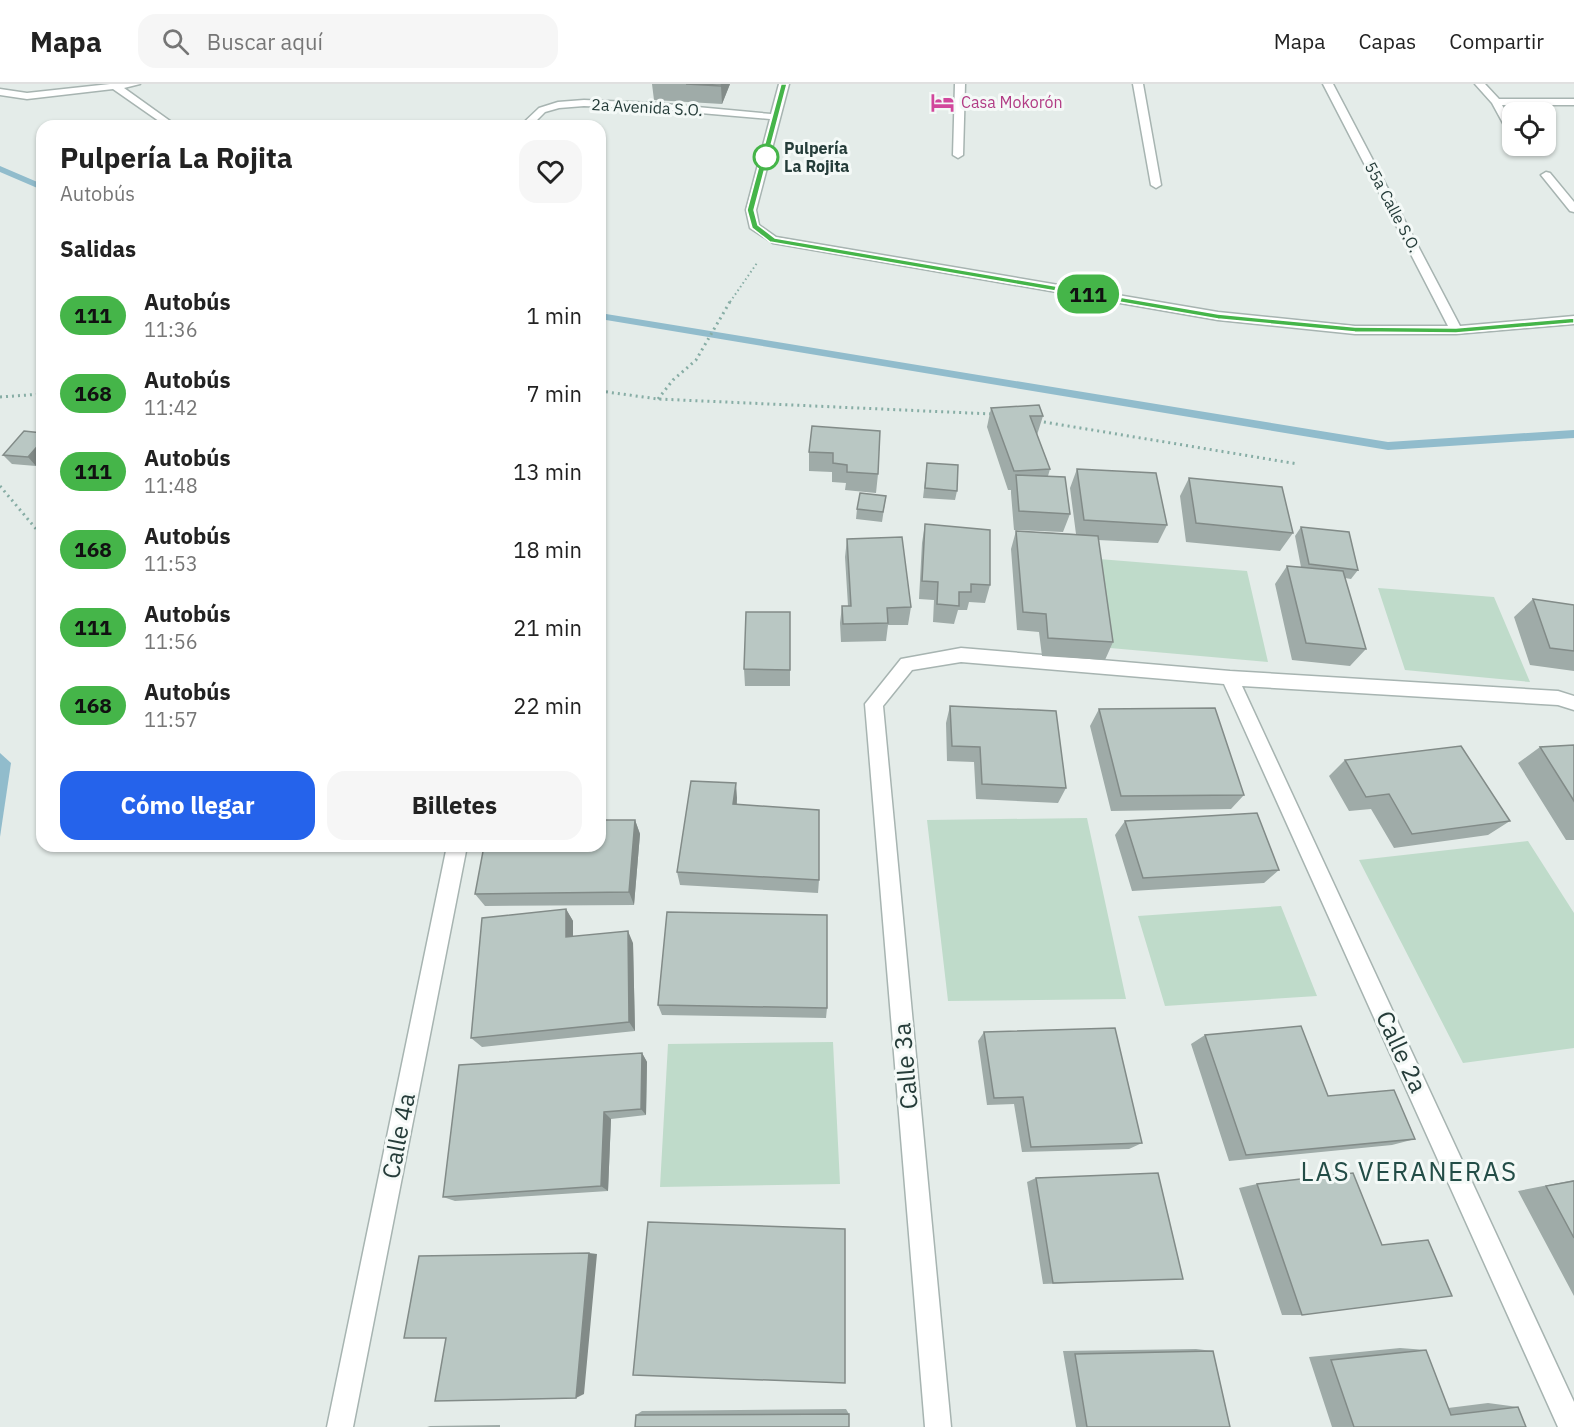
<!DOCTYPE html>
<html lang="es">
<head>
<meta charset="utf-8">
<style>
  :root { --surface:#fff; --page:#f6f6f6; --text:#222; --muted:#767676; --line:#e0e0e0; --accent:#2563eb }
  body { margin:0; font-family:"IBM Plex Sans",sans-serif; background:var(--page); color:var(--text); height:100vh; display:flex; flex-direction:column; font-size:22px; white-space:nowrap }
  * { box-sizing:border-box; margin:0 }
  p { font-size:20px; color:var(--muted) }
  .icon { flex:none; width:33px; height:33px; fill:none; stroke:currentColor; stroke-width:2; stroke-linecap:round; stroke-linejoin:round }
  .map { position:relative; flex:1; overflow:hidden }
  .side { position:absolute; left:36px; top:36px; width:570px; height:732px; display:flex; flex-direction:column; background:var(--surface); border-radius:18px; box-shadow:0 2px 4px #0004 }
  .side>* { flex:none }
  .badge { padding:0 12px; border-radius:20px; font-size:21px; line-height:39px }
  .buttons { position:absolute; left:1502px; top:18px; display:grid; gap:12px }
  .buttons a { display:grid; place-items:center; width:54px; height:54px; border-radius:12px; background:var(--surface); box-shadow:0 2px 4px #0004; font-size:30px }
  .map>.badge { position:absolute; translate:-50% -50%; box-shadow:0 0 0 3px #fff }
  h2 { padding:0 24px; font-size:22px; line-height:54px }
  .round { display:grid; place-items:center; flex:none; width:63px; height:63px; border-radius:18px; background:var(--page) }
  .summary { display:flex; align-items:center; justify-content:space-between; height:102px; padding:0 24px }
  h1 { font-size:28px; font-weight:700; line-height:45px }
  .action { display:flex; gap:12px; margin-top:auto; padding:12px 24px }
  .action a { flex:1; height:69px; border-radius:18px; background:var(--accent); color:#fff; font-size:24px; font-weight:700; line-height:69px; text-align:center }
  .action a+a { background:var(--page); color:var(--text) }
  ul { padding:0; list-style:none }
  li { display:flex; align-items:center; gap:18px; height:78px; padding:0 24px }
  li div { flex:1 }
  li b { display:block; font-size:22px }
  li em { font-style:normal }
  li .badge { min-width:66px; font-weight:700; text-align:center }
  header { display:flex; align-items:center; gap:36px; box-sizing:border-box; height:84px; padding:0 30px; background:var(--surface); border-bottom:2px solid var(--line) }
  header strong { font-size:28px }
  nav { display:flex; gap:33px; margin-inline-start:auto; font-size:21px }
  .search { width:420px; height:54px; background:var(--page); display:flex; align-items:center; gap:15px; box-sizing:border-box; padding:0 21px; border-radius:18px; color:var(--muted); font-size:22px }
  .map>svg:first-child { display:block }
</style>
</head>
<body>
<header>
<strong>Mapa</strong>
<div class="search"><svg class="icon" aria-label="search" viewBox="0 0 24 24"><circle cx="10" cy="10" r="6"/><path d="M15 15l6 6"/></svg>Buscar aquí</div>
<nav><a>Mapa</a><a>Capas</a><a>Compartir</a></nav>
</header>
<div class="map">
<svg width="1574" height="1343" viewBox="0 0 1574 1343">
  <rect width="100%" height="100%" fill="#e4ece9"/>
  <!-- green -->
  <path fill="#bfdbca" d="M1099,475L1247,487L1268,578L1110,564Z
    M1378,504L1494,513L1530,598L1405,586Z
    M1087,734L1126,915L948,917L927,736Z
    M1528,757L1574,829V964L1463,979L1359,776Z
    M1281,822L1317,912L1165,922L1138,832Z
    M833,958L840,1100L660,1103L668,960Z"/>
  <!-- water -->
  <path fill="#91bccc" d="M0,669L11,679L0,753Z"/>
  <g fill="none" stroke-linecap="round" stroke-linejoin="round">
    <!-- stream -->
    <path fill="#91bccc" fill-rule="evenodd" d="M0,82L42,100V106L0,88Z
      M600,229L1388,358L1574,346V354L1388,366L600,235Z"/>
    <defs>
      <path id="minor" d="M110,0H140L124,4L177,42H166L113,5L27,15L0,11V5L27,9Z
        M779,0H789L756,126L759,141L776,153L1218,228L1355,242H1448L1323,0H1333L1460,242L1574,232V240L1456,250H1355L1218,236L773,159L750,144L746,126L770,35L654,25L584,22L559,24L545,28L531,42H520L539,24L558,18L584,16L654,19L771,30Z
        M955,0H965L963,71L958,74L953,71Z
        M1133,0H1143L1161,101L1156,104L1151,101Z
        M1475,0H1485L1499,15H1574V21H1502L1512,39L1507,42L1504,41L1492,19Z
        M1546,88L1550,89L1574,118V128L1570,127L1541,91Z
        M961,564L1230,587L1558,607L1574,612V626L1558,621L1242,602L1574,1318V1343H1558L1224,600L961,578L912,586L883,622L951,1343H925L865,620L901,575Z
        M447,762H467L353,1343H327Z"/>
    </defs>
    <!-- minor casing -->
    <use href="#minor" stroke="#a7b4b1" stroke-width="3"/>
    <!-- path-far1 -->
    <path stroke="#87ada5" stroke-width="2" stroke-dasharray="1.5 3" stroke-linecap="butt" d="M730,218L757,179"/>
    <!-- path -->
    <path stroke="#87ada5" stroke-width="3" stroke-dasharray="2 4" stroke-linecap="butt" d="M600,307L658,315L992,330
      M0,313L42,310
      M658,315L673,296L696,276L731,216
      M1038,337L1298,380
      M0,402L42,452"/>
    <!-- minor -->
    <use href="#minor" fill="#fff" fill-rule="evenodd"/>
  </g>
  <!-- wall -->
  <path fill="#9faba8" d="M652,0H730L722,20L654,16Z
    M991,324L1043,332L1037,351L1050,385L1048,392L1070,430L1063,448L1014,446L1011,409V406H1008L987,343Z
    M812,342L878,390L876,409L845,406L846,399L832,398V388L809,387V368Z
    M42,349V376L36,382L12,380L3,371Z
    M927,379L957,407L955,416L923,414Z
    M1077,385L1167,441L1158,459L1098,456L1113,558L1105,576L1042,572L1039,548L1017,546L1011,465L1016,447L1076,450L1070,404Z
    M1189,394L1293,449L1280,467L1186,458L1180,412Z
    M886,412L882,438L856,435L857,425Z
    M925,440L990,501L985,519L969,518L967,526H958L954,540L933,538L934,516L919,515L922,459Z
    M1301,443L1358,486L1351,495L1345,494L1366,565L1350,582L1292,576L1275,500L1287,482L1301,483L1295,452Z
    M847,455L911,523L908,541H888L886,557L841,558L840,539L842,522H848L845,473Z
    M1533,515L1574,521V587L1530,581L1514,533Z
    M790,528V602H745L744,585Z
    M950,622L1066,704L1058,719L976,715L974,678L947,677L946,639Z
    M1099,625L1244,711L1231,725L1111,727L1090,642Z
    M1574,661V756H1566L1518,679L1540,663Z
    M1345,676L1510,737L1488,751L1394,764L1371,725L1349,727L1329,692Z
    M737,714V720L819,796L818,809L680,801L677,788Z
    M635,736L640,750L634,821L485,822L475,810Z
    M1125,737L1279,786L1264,799L1132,807L1115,751Z
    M566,825L573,837V853L633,859L635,947L482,963L471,954Z
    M658,921L827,924L826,934L662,931Z
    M984,948L1142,1059L1129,1065L1022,1068L1014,1020L987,1021L978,957Z
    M1205,951L1328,1012L1415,1055L1392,1061L1229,1077L1191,960Z
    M642,969L647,978L646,1031L611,1035L608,1107L455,1117L443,1113Z
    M1036,1094L1183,1195L1043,1200L1027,1098Z
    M1574,1096V1212L1518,1107Z
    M1257,1100L1382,1161L1302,1231H1282L1239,1104Z
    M1400,1264L1426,1266L1448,1324L1488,1319L1518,1323L1526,1343H1332L1309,1273Z
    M1196,1265L1213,1267L1230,1343H1076L1063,1267Z
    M846,1325L849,1330L636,1331L642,1327Z
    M500,1341V1343H427L430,1342Z"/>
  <!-- shaded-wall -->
  <path fill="#828b88" d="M722,0H730L722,20L721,2Z
    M42,357V376L36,382L28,373Z
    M736,699L737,714L735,734L733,720Z
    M635,736L640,750L634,821L629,808Z
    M566,825L573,837V865L566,853Z
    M628,847L633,859L635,947L629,938Z
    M642,969L647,978L646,1031L641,1025Z
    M604,1028L611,1035L608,1107L601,1102Z
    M589,1169L597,1170L584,1310L576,1314Z"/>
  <!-- building -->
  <path fill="#b9c7c3" stroke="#828b88" stroke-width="1.5" d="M686,0H722L721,2Z
    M1039,321L1043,332H1030L1050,385L1014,387L991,324Z
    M812,342L880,347L878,390L847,388V381L833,379V369L809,368Z
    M24,347L42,349V357L28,373L3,371Z
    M927,379L958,381L957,407L925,404Z
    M1077,385L1156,389L1167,441L1084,436Z
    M1016,391L1065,393L1070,430L1019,427Z
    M1189,394L1282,403L1293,449L1196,439Z
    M860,409L886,412L883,428L857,425Z
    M925,440L990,446V501L971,500V508H959V522L937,520L938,498L922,497Z
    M1301,443L1349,448L1358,486L1309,480Z
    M1016,447L1098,452L1113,558L1048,554L1046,530L1023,528Z
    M902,453L911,523L887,524L888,539L843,540L842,522H851L847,455Z
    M1287,482L1343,487L1366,565L1306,559Z
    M1533,515L1574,521V567L1550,564Z
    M746,528H790V586L744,585Z
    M950,622L1056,627L1066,704L982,700L980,663L952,662Z
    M1215,624L1244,711L1121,712L1099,625Z
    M1574,661V717L1540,663Z
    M1461,662L1510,737L1412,750L1389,710L1366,713L1345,676Z
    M691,697L736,699L733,720L819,726V796L677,788Z
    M1257,729L1279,786L1143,794L1125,737Z
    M600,736H635L629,808L475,810L484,762H600Z
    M566,825V853L628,847L629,938L471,954L482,834Z
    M667,828L827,831V924L658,921Z
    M1301,942L1328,1012L1394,1006L1415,1055L1246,1071L1205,951Z
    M1115,944L1142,1059L1031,1063L1023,1013L994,1014L984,948Z
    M642,969L641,1025L604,1028L601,1102L443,1113L459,981Z
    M1158,1089L1183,1195L1053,1199L1036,1094Z
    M1353,1089L1382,1161L1428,1156L1452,1212L1302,1231L1257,1100Z
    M1574,1097V1154L1546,1102Z
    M648,1138L845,1145V1299L633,1291Z
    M589,1169L576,1314L435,1317L446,1254H404L419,1172Z
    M1426,1266L1451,1331L1518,1323L1526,1343H1354L1331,1276Z
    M1213,1267L1230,1343H1087L1075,1270Z
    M849,1330V1343H635L636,1331Z"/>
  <!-- line -->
  <path fill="#45b549" stroke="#fff" stroke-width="1.5" d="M781,0H787L754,126L758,141L775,154L1218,230L1355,243L1456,244L1574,234V239L1456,249L1355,248L1218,235L770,158L752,144L747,126Z"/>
  <!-- icons -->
  <defs>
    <symbol id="hotel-bare" viewBox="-9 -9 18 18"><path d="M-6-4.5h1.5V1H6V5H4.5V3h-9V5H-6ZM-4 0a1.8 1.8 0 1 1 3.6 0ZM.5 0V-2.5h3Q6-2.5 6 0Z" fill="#d1479c" stroke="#f4f9f7" stroke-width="2.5" paint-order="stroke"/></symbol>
  </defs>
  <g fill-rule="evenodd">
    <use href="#hotel-bare" x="926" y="2" width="33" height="33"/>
  </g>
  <!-- markers -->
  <circle fill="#fff" stroke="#45b549" stroke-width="3" cx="766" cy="73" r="12"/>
  <g text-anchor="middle" stroke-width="6" stroke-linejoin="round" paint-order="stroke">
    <!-- far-hotel labels -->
    <g font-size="16" fill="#b23c85" stroke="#f4f9f7" text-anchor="start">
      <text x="961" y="24">Casa Mokorón</text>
    </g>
    <!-- far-street labels -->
    <g font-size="16" fill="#253c39" stroke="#f4f9f7">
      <text transform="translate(647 23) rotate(3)" y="6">2a Avenida S.O.</text>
      <text transform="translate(1393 123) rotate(62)" y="6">55a Calle S.O.</text>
    </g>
    <!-- far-stop labels -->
    <g font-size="16" font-weight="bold" fill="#253c39" stroke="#f4f9f7" text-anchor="start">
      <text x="784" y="70">Pulpería<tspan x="784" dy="18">La Rojita</tspan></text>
    </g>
    <!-- near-street labels -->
    <g font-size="24" fill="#253c39" stroke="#f4f9f7">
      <text transform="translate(1401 968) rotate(65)" y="8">Calle 2a</text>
      <text transform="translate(906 982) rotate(-95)" y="8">Calle 3a</text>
      <text transform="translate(399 1052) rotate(-79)" y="8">Calle 4a</text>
    </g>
    <!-- near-neighbourhood labels -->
    <g font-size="26" letter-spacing="1.5" fill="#234d47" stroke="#f4f9f7">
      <text x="1409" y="1097">LAS VERANERAS</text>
    </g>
  </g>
</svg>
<div class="buttons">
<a><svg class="icon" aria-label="locate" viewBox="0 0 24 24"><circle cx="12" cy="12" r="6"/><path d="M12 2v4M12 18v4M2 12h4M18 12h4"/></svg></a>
</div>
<b class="badge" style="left:1088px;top:210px;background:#45b549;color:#111">111</b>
<section class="side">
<div class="summary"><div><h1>Pulpería La Rojita</h1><p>Autobús</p></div><a class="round"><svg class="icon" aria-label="heart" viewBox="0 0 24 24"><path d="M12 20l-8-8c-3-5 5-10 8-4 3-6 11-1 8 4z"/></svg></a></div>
<h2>Salidas</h2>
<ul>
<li><span class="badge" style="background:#45b549;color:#111">111</span><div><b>Autobús</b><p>11:36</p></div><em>1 min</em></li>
<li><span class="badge" style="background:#45b549;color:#111">168</span><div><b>Autobús</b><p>11:42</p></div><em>7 min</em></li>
<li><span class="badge" style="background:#45b549;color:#111">111</span><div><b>Autobús</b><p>11:48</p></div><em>13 min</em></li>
<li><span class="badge" style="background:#45b549;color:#111">168</span><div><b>Autobús</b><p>11:53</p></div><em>18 min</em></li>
<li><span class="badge" style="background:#45b549;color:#111">111</span><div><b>Autobús</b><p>11:56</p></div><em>21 min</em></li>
<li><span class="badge" style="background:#45b549;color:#111">168</span><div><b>Autobús</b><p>11:57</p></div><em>22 min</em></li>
</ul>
<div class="action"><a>Cómo llegar</a><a>Billetes</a></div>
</section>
</div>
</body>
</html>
